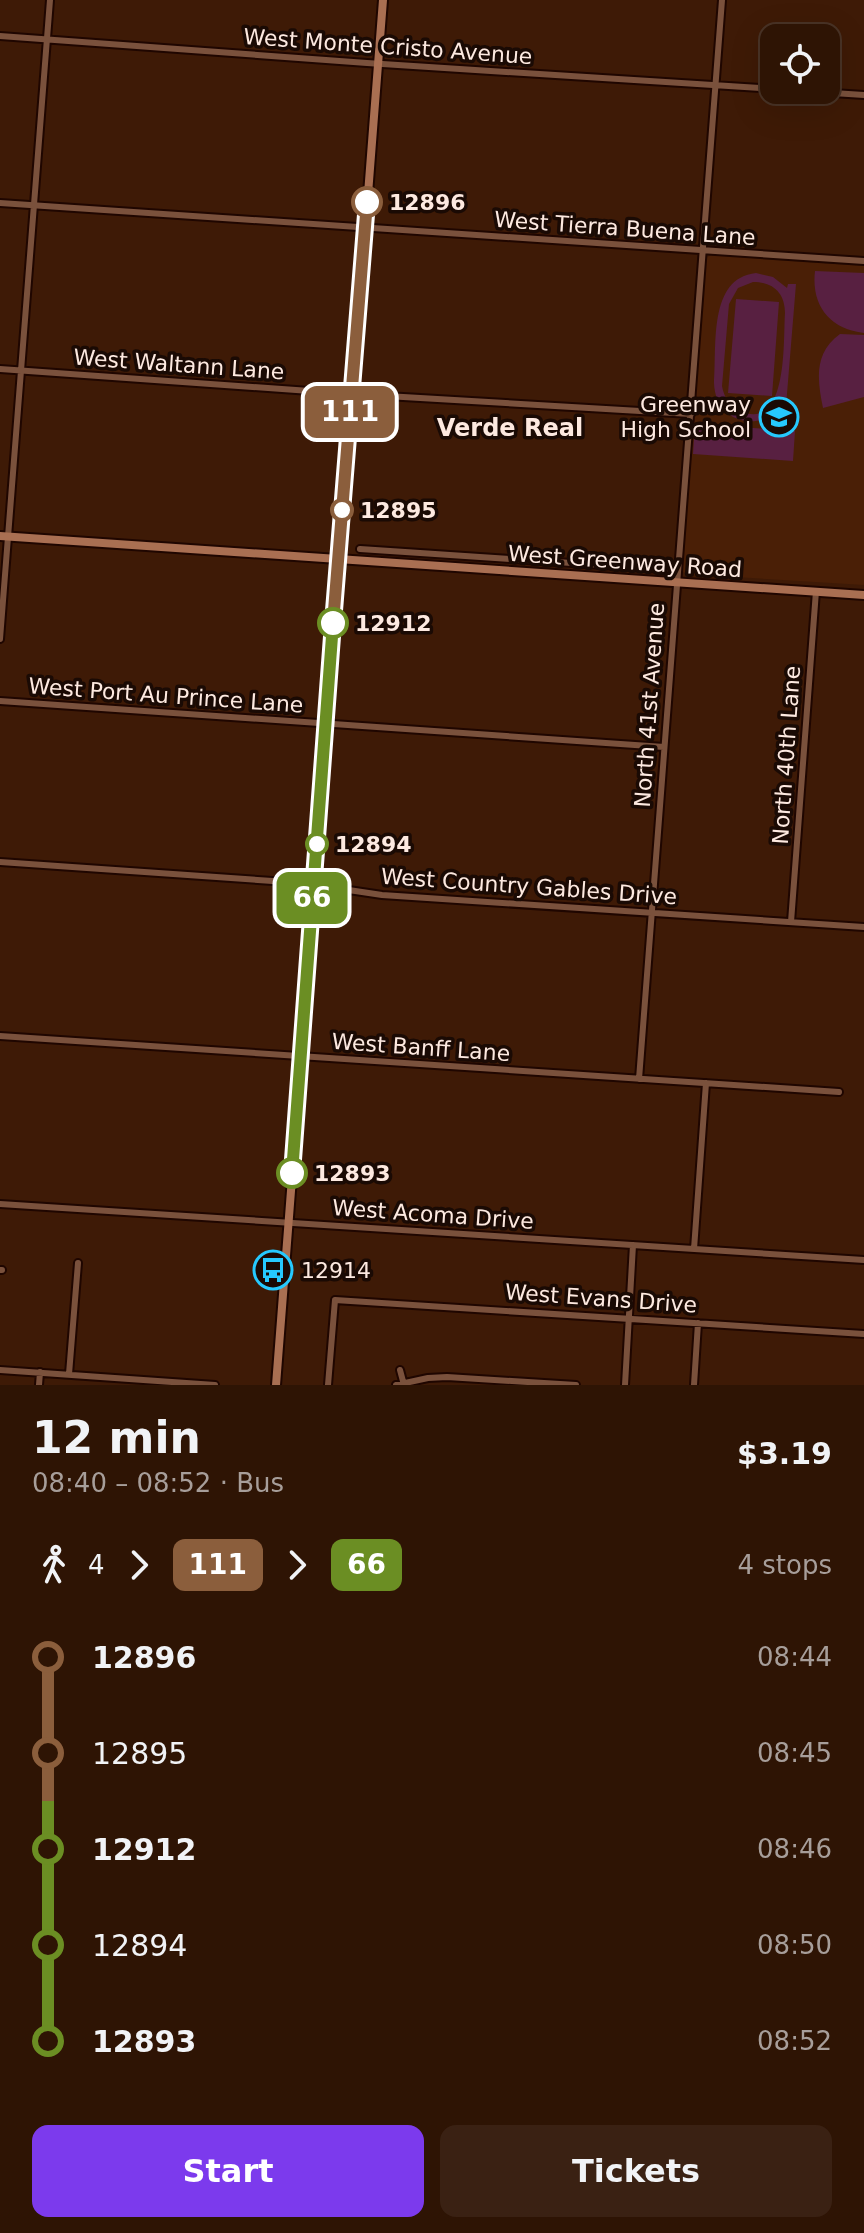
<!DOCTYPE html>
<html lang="en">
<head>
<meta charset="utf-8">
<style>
  :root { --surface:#2e1404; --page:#3a2113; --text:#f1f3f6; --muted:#a79e9a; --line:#493326; --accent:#7c3aed }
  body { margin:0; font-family:"DejaVu Sans",sans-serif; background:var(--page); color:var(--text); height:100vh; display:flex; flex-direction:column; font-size:30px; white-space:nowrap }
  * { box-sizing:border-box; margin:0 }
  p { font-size:26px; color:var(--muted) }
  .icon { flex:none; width:44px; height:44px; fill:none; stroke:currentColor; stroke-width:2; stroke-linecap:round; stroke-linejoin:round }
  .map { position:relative; height:1385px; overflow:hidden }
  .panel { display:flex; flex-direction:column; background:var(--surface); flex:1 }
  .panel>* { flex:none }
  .badge { padding:0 16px; border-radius:12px; font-size:28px; line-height:52px }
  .buttons { position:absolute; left:760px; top:24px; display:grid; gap:16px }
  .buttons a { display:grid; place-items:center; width:80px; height:80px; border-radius:16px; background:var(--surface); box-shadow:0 8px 32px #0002,0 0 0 2px var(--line); font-size:40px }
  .map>.badge { position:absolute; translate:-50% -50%; box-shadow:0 0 0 4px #fff }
  .legs { display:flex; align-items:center; gap:12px; height:88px; padding:0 32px; font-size:26px }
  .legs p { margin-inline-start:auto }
  .overview { display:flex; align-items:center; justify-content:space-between; height:136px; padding:0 32px }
  h1 { font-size:44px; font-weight:800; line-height:60px }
  .cta { display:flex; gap:16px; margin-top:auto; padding:16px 32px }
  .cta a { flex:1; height:92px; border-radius:16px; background:var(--accent); color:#fff; font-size:32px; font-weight:800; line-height:92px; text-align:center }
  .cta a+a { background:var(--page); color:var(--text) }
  ul { padding:0 32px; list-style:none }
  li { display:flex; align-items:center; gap:28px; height:96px; font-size:30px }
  li i { display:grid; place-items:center; width:12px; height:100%; margin:0 10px; background:currentColor }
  li i::after { content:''; width:20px; height:20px; margin:-10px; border:6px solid; border-radius:50%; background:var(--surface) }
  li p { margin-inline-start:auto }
  li:first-child i { background:linear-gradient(#0000 50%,currentColor 0) }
  li:last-child i { background:linear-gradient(currentColor 50%,#0000 0) }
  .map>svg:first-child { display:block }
</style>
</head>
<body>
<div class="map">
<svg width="864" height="1385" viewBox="0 0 864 1385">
  <rect width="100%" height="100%" fill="#3e1a06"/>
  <!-- built -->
  <path fill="#4a1f06" d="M711,255L864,266V585L686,574L682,571L706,258Z"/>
  <!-- green -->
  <path fill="#582041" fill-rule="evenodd" d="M815,271L864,273V333C829,329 811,305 815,271Z
    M756,273L773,277L787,288L788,284H796L785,418L777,417V412C750,432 715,418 714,383C717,346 708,278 756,273ZM753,282C773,282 785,293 785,313C783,339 789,433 740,411C729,406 724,397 722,386L729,304L738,288Z
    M736,299L779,302L772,396L728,393Z
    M840,334L864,335V397L823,408C817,379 814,353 840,334Z
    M695,424L795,431L793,461L693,454Z"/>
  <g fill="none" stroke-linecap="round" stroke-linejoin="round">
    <defs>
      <path id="minor" d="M0,36L367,63L774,89
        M786,90L864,95
        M0,203L864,261
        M0,369L352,394L691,414
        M360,549L677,570
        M0,639L50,0
        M0,701L664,747
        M0,862L302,883L382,895L864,927
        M791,922L816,591
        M0,1036L839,1092
        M639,1079L722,0
        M0,1204L864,1260
        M694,1249L706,1083
        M0,1270H2
        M0,1370L215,1385
        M400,1370L404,1385
        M69,1374L78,1263
        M39,1385L40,1372
        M328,1385L335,1300L864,1334
        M396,1385L428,1378L447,1377L576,1385
        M625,1385L633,1245
        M694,1385L698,1323"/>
      <path id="major" d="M0,536L864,595
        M276,1385L383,0"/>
    </defs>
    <!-- minor casing -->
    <use href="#minor" stroke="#1f0600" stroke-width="10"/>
    <!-- major casing -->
    <use href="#major" stroke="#1f0600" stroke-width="12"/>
    <!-- minor -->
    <use href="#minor" stroke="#7a513c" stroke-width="6"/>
    <!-- major -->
    <use href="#major" stroke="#a96f52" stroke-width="8"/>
  </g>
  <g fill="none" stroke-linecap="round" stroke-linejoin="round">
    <defs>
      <path id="line-1" d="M333,623L367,202"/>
      <path id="line-2" d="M292,1173L333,623"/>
    </defs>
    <!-- line-1 casing -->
    <use href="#line-1" stroke="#fff" stroke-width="18"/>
    <!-- line-2 casing -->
    <use href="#line-2" stroke="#fff" stroke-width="18"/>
    <!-- line-1 -->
    <use href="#line-1" stroke="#8b5e3c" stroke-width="12"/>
    <!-- line-2 -->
    <use href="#line-2" stroke="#6b8e23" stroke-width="12"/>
  </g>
  <!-- icons -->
  <defs>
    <symbol id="school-ring" viewBox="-11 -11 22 22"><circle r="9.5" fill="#1a0a04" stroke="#26c9fe" stroke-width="1.5"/><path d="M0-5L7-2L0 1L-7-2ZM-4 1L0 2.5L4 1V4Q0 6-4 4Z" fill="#26c9fe"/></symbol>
    <symbol id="bus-ring" viewBox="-11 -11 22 22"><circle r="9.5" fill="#1a0a04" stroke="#26c9fe" stroke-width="1.5"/><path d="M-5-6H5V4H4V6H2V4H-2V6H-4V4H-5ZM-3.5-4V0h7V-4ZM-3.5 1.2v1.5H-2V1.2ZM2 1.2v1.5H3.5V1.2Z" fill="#26c9fe"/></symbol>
  </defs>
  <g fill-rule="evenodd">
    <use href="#school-ring" x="757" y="395" width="44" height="44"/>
    <use href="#bus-ring" x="251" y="1248" width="44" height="44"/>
  </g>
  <!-- markers -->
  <g fill="#fff" stroke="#8b5e3c" stroke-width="4">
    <circle cx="367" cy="202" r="14"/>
    <circle cx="342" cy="510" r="10"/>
  </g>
  <g fill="#fff" stroke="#6b8e23" stroke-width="4">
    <circle cx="333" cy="623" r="14"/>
    <circle cx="317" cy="844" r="10"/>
    <circle cx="292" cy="1173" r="14"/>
  </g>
  <g text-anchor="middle" stroke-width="7" stroke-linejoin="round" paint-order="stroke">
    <!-- street labels -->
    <g font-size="22" fill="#fde9e0" stroke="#1a0a04">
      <text transform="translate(388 46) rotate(4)" y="8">West Monte Cristo Avenue</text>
      <text transform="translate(625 228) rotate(4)" y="8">West Tierra Buena Lane</text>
      <text transform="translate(179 364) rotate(4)" y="8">West Waltann Lane</text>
      <text transform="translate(625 561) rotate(4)" y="8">West Greenway Road</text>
      <text transform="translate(166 695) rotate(4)" y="8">West Port Au Prince Lane</text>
      <text transform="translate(649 705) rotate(-86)" y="8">North 41st Avenue</text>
      <text transform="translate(786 755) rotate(-86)" y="8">North 40th Lane</text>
      <text transform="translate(529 886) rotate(4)" y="8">West Country Gables Drive</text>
      <text transform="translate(421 1047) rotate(4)" y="8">West Banff Lane</text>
      <text transform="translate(433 1214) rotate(4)" y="8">West Acoma Drive</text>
      <text transform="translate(601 1298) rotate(4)" y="8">West Evans Drive</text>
    </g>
    <!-- stop labels -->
    <g font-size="22" font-weight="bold" fill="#fde9e0" stroke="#1a0a04" text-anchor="start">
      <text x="389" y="210">12896</text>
      <text x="360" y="518">12895</text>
      <text x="355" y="631">12912</text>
      <text x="335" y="852">12894</text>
      <text x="314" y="1181">12893</text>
    </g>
    <!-- poi labels -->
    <g font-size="22" fill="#fde9e0" stroke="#1a0a04" text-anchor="end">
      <text x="751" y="412">Greenway<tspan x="751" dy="25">High School</tspan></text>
      <text x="301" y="1278" text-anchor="start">12914</text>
    </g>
    <!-- neighbourhood labels -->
    <g font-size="24" font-weight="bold" fill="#fde9e0" stroke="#1a0a04">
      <text x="510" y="436">Verde Real</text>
    </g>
  </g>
</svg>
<div class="buttons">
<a><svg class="icon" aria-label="locate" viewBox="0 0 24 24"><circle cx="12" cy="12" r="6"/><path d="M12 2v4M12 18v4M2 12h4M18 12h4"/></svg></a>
</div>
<b class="badge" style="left:350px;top:412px;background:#8b5e3c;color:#fff">111</b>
<b class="badge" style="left:312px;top:898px;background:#6b8e23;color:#fff">66</b>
</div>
<section class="panel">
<div class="overview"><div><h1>12 min</h1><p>08:40 – 08:52 · Bus</p></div><b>$3.19</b></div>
<div class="legs"><svg class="icon" aria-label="walk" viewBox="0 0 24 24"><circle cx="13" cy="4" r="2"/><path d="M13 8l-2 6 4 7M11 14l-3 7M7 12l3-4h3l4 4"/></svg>4<svg class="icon" aria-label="forward" viewBox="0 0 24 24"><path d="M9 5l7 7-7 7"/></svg><b class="badge" style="background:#8b5e3c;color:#fff">111</b><svg class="icon" aria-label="forward" viewBox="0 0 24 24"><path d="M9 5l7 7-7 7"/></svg><b class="badge" style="background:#6b8e23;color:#fff">66</b><p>4 stops</p></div>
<ul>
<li><i style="color:#8b5e3c"></i><b>12896</b><p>08:44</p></li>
<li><i style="color:#8b5e3c"></i><span>12895</span><p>08:45</p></li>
<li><i style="color:#6b8e23"></i><b>12912</b><p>08:46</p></li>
<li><i style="color:#6b8e23"></i><span>12894</span><p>08:50</p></li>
<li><i style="color:#6b8e23"></i><b>12893</b><p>08:52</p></li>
</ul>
<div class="cta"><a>Start</a><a>Tickets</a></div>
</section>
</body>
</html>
